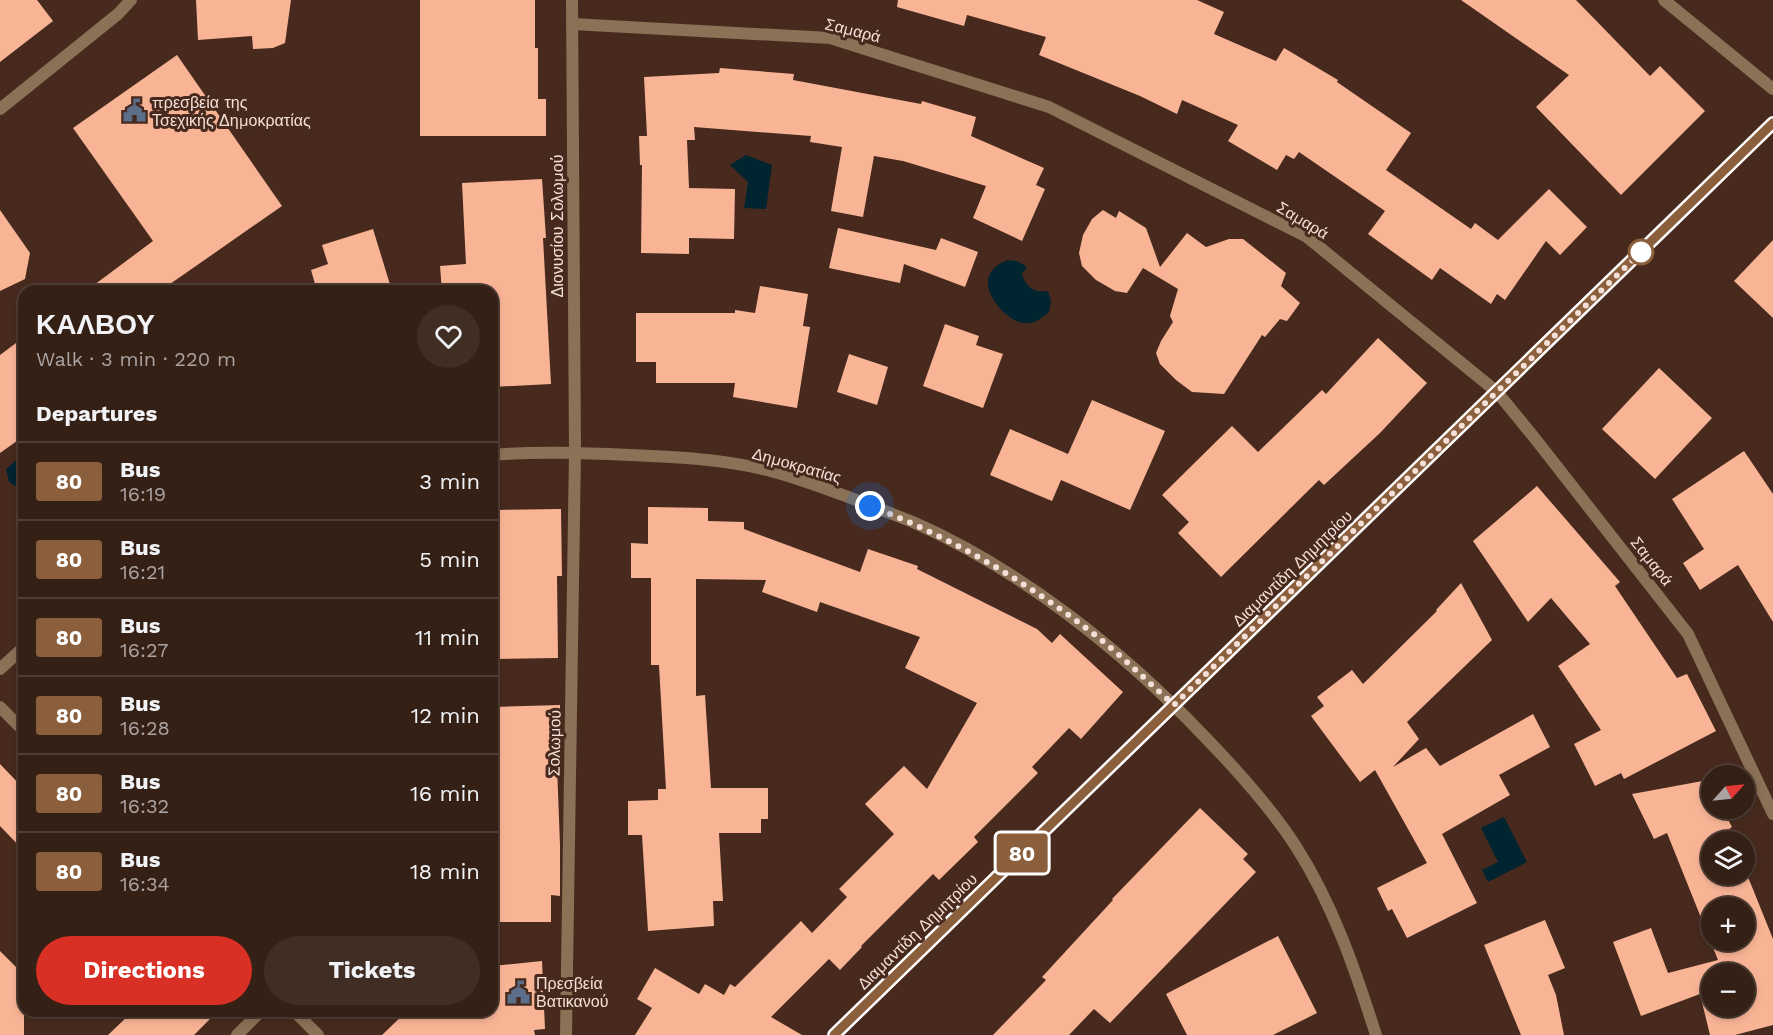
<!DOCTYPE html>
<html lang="en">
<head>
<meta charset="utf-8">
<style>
  :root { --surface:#352016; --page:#402d23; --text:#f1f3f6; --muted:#aaa3a1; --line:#4f3e35; --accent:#d93025 }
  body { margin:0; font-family:"Work Sans",sans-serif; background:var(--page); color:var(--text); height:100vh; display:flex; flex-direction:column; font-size:22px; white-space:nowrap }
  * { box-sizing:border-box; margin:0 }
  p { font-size:20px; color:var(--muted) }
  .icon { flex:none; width:33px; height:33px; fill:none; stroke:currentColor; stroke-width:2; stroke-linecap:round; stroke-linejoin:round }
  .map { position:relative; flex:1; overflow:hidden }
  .details { position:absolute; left:18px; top:285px; width:480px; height:732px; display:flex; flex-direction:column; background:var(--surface); border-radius:18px; box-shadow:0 3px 9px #0003,0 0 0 2px var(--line) }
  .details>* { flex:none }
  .badge { padding:0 12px; border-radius:4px; font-size:21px; line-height:39px }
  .needle { width:39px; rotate:63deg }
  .buttons { position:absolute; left:1701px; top:765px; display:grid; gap:12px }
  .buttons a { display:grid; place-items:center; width:54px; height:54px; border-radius:50%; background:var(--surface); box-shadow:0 3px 9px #0003,0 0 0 2px var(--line); font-size:30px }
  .you { position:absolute; width:30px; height:30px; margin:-15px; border:4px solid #fff; border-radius:50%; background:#1a73e8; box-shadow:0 0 0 9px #1a73e833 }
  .map>.badge { position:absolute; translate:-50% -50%; box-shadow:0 0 0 3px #fff }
  h2 { padding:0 18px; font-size:22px; line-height:54px }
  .round { display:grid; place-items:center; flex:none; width:63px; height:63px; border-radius:32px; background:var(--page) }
  .overview { display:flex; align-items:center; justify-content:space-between; height:102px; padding:0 18px }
  h1 { font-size:28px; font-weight:700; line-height:45px }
  .primary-button { display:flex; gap:12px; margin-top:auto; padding:12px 18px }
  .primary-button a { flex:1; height:69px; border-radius:36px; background:var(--accent); color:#fff; font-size:24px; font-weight:700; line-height:69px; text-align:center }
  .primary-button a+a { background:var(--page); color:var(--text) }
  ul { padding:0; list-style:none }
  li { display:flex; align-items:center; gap:18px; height:78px; padding:0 18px; border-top:2px solid var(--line) }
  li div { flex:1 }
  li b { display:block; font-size:22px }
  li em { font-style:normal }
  li .badge { min-width:66px; font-weight:700; text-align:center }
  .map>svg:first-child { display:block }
</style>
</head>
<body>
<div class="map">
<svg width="1773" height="1035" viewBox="0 0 1773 1035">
  <rect width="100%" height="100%" fill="#472a1d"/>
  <!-- water -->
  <path fill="#002430" d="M746,155L772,165L766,209L744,208L748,182L730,165Z
    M1007,260L1017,261L1027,267L1022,274C1026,288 1035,293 1048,291L1051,301L1049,312C1042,318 1033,325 1023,323C1005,320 979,290 991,272C995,266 1001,263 1007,260Z
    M24,453V485L15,486L9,482L6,469Z
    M1504,817L1527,862L1488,882L1482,870L1498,862L1481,828Z"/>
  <!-- building -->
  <path fill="#f9b496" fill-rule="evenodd" d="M0,0H37L53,21L0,62Z
    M196,0H291L285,43L273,48L253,49L252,36L198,40Z
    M420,0H535V48H538V99H546V136H420Z
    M898,0H1197L1224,12L1214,34L1276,61L1284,48L1338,80L1337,82L1411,133L1386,170L1471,229L1475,223L1498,240L1549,189L1587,227L1560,255L1546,241L1505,300L1497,294L1491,304L1440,268L1432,280L1368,234L1385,211L1299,152L1294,159L1286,155L1277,170L1228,141L1238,125L1182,100L1177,114L1140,96L1039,55L1046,37L967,15L964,26L897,7Z
    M1461,0H1576L1650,76L1660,66L1705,111L1621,195L1536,107L1569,75Z
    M177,55L282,206L160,291H86L153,241L73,128Z
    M720,68L794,74L793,80L921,104L922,101L976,117L971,136L1044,168L1036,185L1045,189L1022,241L973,218L986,186L903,161L874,156L863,217L831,211L842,147L810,142L811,136L694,127L695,140H687L689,188L735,189L734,239L689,238V254L641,253L642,165H640L639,136H647L644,77L719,73Z
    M542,179L546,238H543L551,384L492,387V291H442L440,266L466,264L462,183Z
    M0,210L30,253L25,279L0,291Z
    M1103,210L1116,218L1119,211L1146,228L1160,267L1187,233L1206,247L1229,239H1243L1286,273L1281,286L1300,303L1287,321L1280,319L1265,337L1262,335L1224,394L1192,392L1176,380L1160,364L1156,353L1161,341L1173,322L1170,316L1178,289L1143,268L1127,293L1115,291L1096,280L1082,266L1079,253L1083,235L1092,219Z
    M838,228L936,250L941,238L978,252L965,287L904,264L900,283L829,268Z
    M373,229L392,291H317L311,270L328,264L322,245Z
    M1773,240V318L1734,281Z
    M760,286L808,294L803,326L810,327L797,408L733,397L735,383H656V362H636V313H735V310L755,313Z
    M945,324L979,336L976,345L1003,354L983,408L923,386Z
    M24,337V436L0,453V355Z
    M1378,338L1427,383L1380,433L1324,485L1319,480L1221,577L1178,533L1189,522L1162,495L1232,426L1258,452L1322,390L1326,394Z
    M849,354L888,367L877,405L837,392Z
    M1659,368L1712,418L1655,479L1602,429Z
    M1092,400L1165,431L1130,510L1061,480L1052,501L990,475L1010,429L1068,454Z
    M1744,451L1773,494V622L1738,565L1700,590L1683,563L1704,549L1672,499Z
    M1537,486L1620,582L1615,586L1677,678L1687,674L1716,731L1624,779L1621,773L1595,786L1574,744L1601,730L1558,666L1590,644L1551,598L1528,622L1473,541Z
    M648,507L708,508V521L744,522V529L860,572L868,549L918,566L917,569L1037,629L1052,643L1060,634L1123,692L1081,739L1069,728L1032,767L1038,773L974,837L978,842L939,880L933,874L861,946L862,947L840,970L829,959L771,1017L802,1035H635L652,1008L637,999L655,968L699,994L705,984L724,995L730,984L735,987L801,921L812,933L847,897L839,889L894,834L865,804L904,766L927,789L977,703L905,668L920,637L820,602L817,612L762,592L766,580L696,579V696L705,695L711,788H768V819H761V833H719L723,901H713L714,926L648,931L642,835H628V801L658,800V789H666L659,665H651V578H631V543L648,544Z
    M561,509L562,576H557L558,658L494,659L492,510Z
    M1461,583L1492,640L1407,722L1419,739L1393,767L1426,748L1440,766L1533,714L1550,747L1499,775L1510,795L1442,834L1477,903L1407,938L1392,909L1388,911L1377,888L1427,863L1375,770L1360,782L1311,716L1324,706L1317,697L1352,670L1363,684L1437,611L1436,610Z
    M560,705L561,766H557L560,845V896L551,895V922H492V707Z
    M0,764L24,789V851L0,826Z
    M1708,780L1712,786V808H1722L1732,827L1729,829L1734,842H1712V874H1744V867L1773,939V1025L1735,1035H1710L1700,994L1641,1016L1613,942L1651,928L1668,973L1718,960L1667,833L1654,839L1632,794ZM1712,908H1744V940H1712ZM1712,974H1744V1006H1712Z
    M1200,808L1248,854L1243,859L1256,872L1110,1023L1094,1009L1069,1035H993L1046,980L1042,977L1113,900L1112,899Z
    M1545,920L1565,968L1548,975L1556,995L1564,1035H1521L1484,945Z
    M1278,936L1317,1013L1273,1035H1187L1166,994Z
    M0,951L24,975V1035H0Z
    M542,961L545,1029L534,1030L535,1035H382L407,1011H492V966Z
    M133,1011H218L194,1035H108Z"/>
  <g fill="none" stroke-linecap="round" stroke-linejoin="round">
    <!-- minor -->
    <path stroke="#8b7156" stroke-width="12" d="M1664,0L1773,89
      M572,24L830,38L1049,107L1307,237L1497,392L1533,436L1688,634L1773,814
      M0,109L118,14L131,0
      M492,455C538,451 584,453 630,455C676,457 722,459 767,470C798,478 829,490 859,501C877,508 895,515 913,522C1020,569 1123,651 1203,735C1236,769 1269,805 1295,845C1333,904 1355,969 1376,1035
      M0,669L24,647
      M0,707L24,731
      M294,1011L318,1035
      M237,1035L261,1011"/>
    <!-- tertiary -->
    <path stroke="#8b7156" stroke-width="12" d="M566,1035L575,452L572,0
      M834,1035L1773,123"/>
  </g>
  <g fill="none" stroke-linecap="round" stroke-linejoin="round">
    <defs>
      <path id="line" d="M834,1035L1773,123"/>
    </defs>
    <!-- line casing -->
    <use href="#line" stroke="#fff" stroke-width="14"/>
    <!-- line -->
    <use href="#line" stroke="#8b5e3c" stroke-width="9"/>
    <!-- walk -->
    <path stroke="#f4e0d8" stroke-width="6" stroke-dasharray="0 10.8" d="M870,506C951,537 1027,582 1095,635C1123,657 1148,682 1174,705L1643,250L1641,252"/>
  </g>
  <!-- icons -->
  <defs>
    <symbol id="civic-bare" viewBox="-9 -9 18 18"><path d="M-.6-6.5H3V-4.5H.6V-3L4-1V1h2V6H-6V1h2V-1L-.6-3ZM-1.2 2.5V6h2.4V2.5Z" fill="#5c6f8a" stroke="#472a1d" stroke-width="2.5" paint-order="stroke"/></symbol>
  </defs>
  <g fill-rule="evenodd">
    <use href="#civic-bare" x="118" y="94" width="33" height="33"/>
    <use href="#civic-bare" x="502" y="976" width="33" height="33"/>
  </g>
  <!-- markers -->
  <circle fill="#fff" stroke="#8b5e3c" stroke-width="3" cx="1641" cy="252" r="12"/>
  <g text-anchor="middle" stroke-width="6" stroke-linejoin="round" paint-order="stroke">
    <!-- street labels -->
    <g font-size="16" fill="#f4e0d8" stroke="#472a1d">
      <text transform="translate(853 30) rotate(14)" y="6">Σαμαρά</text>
      <text transform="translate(1303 220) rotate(31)" y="6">Σαμαρά</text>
      <text transform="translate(557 226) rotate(-90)" y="6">Διονυσίου Σολωμού</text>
      <text transform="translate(797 465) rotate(16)" y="6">Δημοκρατίας</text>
      <text transform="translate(1652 561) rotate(52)" y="6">Σαμαρά</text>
      <text transform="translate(1292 568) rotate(-44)" y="6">Διαμαντίδη Δημητρίου</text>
      <text transform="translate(554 743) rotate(-89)" y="6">Σολωμού</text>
      <text transform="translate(917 931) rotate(-44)" y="6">Διαμαντίδη Δημητρίου</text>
    </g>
    <!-- poi labels -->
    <g font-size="16" fill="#f4e0d8" stroke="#472a1d" text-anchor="start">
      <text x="152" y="108">πρεσβεία της<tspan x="152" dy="18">Τσεχικής Δημοκρατίας</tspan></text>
      <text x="536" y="989">Πρεσβεία<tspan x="536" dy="18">Βατικανού</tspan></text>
    </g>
  </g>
</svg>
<div class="buttons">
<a><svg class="needle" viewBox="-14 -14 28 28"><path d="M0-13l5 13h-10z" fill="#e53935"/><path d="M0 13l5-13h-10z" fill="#aaa3a1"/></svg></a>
<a><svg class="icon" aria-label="layers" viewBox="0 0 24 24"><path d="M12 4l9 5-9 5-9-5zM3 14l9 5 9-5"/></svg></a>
<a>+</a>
<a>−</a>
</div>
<div class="you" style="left:870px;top:506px"></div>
<b class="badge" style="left:1022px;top:853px;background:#8b5e3c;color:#fff">80</b>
<section class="details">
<div class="overview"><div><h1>ΚΑΛΒΟΥ</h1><p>Walk · 3 min · 220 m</p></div><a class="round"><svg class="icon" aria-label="heart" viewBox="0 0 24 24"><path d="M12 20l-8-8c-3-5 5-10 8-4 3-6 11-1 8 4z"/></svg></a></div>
<h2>Departures</h2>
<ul>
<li><span class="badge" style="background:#8b5e3c;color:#fff">80</span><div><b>Bus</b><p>16:19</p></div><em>3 min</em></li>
<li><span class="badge" style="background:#8b5e3c;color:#fff">80</span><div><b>Bus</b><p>16:21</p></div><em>5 min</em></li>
<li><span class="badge" style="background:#8b5e3c;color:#fff">80</span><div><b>Bus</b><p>16:27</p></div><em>11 min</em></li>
<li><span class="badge" style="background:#8b5e3c;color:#fff">80</span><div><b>Bus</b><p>16:28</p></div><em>12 min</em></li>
<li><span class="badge" style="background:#8b5e3c;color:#fff">80</span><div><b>Bus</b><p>16:32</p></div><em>16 min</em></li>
<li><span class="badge" style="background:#8b5e3c;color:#fff">80</span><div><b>Bus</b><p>16:34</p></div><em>18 min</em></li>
</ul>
<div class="primary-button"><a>Directions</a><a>Tickets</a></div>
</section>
</div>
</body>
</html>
